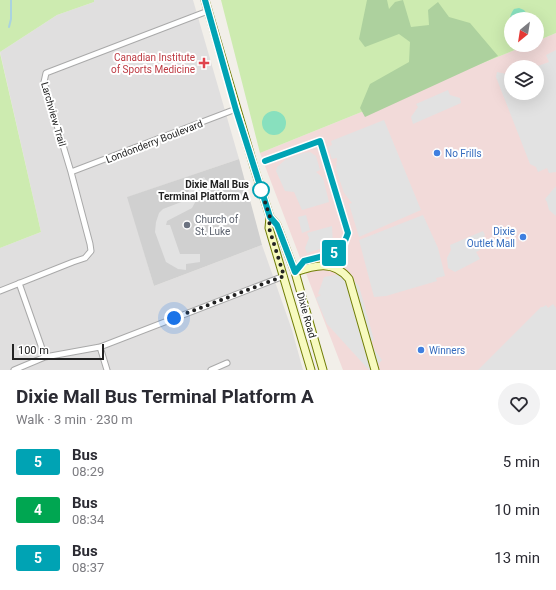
<!DOCTYPE html>
<html lang="en">
<head>
<meta charset="utf-8">
<style>
  :root { --surface:#fff; --page:#f2f2f3; --text:#2b2b33; --muted:#7c7c81 }
  body { margin:0; font-family:Roboto,sans-serif; background:var(--page); color:var(--text); height:100vh; display:flex; flex-direction:column; font-size:15px; white-space:nowrap }
  * { box-sizing:border-box; margin:0 }
  p { font-size:13px; color:var(--muted) }
  .icon { flex:none; width:22px; height:22px; fill:none; stroke:currentColor; stroke-width:2; stroke-linecap:round; stroke-linejoin:round }
  .map { position:relative; height:370px; overflow:hidden }
  .drawer { display:flex; flex-direction:column; background:var(--surface); flex:1 }
  .drawer>* { flex:none }
  .badge { padding:0 8px; border-radius:3px; font-size:14px; line-height:26px }
  .needle { width:26px; rotate:210deg }
  .controls { position:absolute; left:504px; top:12px; display:grid; gap:8px }
  .controls a { display:grid; place-items:center; width:40px; height:40px; border-radius:50%; background:var(--surface); box-shadow:0 4px 16px #0002; font-size:20px }
  .scale { position:absolute; left:12px; bottom:10px; width:92px; box-sizing:border-box; padding-left:4px; border:2px solid #222; border-top:0; font-size:11px; line-height:14px; white-space:nowrap; color:#222; -webkit-text-stroke:3px #fff; paint-order:stroke }
  .you { position:absolute; width:20px; height:20px; margin:-10px; border:3px solid #fff; border-radius:50%; background:#1a73e8; box-shadow:0 0 0 6px #1a73e833 }
  .map>.badge { position:absolute; translate:-50% -50%; box-shadow:0 0 0 2px #fff }
  .round { display:grid; place-items:center; flex:none; width:42px; height:42px; border-radius:21px; background:var(--page) }
  .head { display:flex; align-items:center; justify-content:space-between; height:68px; padding:0 16px }
  h1 { font-size:19px; font-weight:700; line-height:30px }
  ul { padding:0; list-style:none }
  li { display:flex; align-items:center; gap:12px; height:48px; padding:0 16px }
  li div { flex:1 }
  li b { display:block; font-size:15px }
  li em { font-style:normal }
  li .badge { min-width:44px; font-weight:700; text-align:center }
  .map>svg:first-child { display:block }
</style>
</head>
<body>
<div class="map">
<svg width="556" height="370" viewBox="0 0 556 370">
  <rect width="100%" height="100%" fill="#f2efe9"/>
  <!-- residential -->
  <path fill="#e0dfdf" d="M94,0H193L239,159L128,197L154,286L262,245L292,330L303,370H0V248L41,232L0,52L57,15L94,2Z"/>
  <!-- commercial -->
  <path fill="#f2dad9" fill-rule="evenodd" d="M556,33V370H343L260,153L527,45H537V41ZM511,67H537V93H511Z"/>
  <!-- religious -->
  <path fill="#d0d0d0" d="M239,159L262,245L154,286L127,197Z"/>
  <!-- grass -->
  <path fill="#cdebb0" d="M0,0H94V2L57,15L0,52Z
    M221,0H556V33L537,41V19H511V45H527L260,153Z
    M0,53L41,232L0,248Z"/>
  <!-- forest -->
  <path fill="#add19e" d="M367,0H387L389,9L395,2L403,0L411,27L429,25L428,10L438,2L449,17L470,23L498,56L365,117L360,108L370,84L409,62L410,42L399,34L365,47L359,39Z"/>
  <!-- pitch -->
  <path fill="#88e0be" d="M519,8L524,10L531,19H511V28C508,22 510,14 514,9Z
    M262 123a12 12 0 1 1 24 0a12 12 0 1 1-24 0Z"/>
  <!-- parking -->
  <path fill="#e2e2e2" d="M556,50V172L549,173L547,168L538,172L536,167L530,164L496,77L497,72L511,75V93H537V67H535L549,62L546,55Z
    M448,90L450,95L460,98L461,103L413,124L411,117L418,107L416,104Z
    M384,120L421,210L359,237L349,204L352,203L344,193L336,169L337,158L332,159L328,147L332,145L331,141Z
    M310,152L316,156L320,170L316,172L323,178L329,202L302,210L294,192L285,191L276,171L277,167L285,160L303,153Z
    M204,177L211,188L199,195L192,208L167,221L166,225H170L180,254H200V262L186,264V270L178,269L166,262L155,232L156,222L159,213L163,209L184,201L190,188Z
    M556,186V216L549,210L547,202L545,199Z
    M306,215L310,230L302,233L298,217Z
    M423,215L438,248L445,276L436,278L437,281L386,296L374,297L359,240Z
    M332,226L333,245L307,253L305,248L309,238L307,233Z
    M483,231L485,235L478,245L480,250L476,252L480,259L455,272L448,268L447,258L451,250L450,245Z
    M346,273L359,286L374,340L369,342L382,360L373,370H369L327,324L316,298L321,295L318,294L324,277Z
    M553,304L556,308V370H478L541,307H543L546,305L548,308Z"/>
  <g fill="none" stroke-linecap="round" stroke-linejoin="round">
    <!-- stream -->
    <path stroke="#aad3df" stroke-width="2" d="M9,27L11,19V0"/>
    <defs>
      <path id="minor" d="M71,172L236,109
        M19,283L45,357
        M0,291L73,262L85,258L91,251L90,244L71,172L44,82L46,73L208,11
        M100,347L107,370
        M14,370L45,357L100,347L284,276
        M211,370L227,363"/>
      <path id="secondary" d="M205,0L254,167L270,217L277,225L295,272L323,370
        M270,217L269,228L311,370
        M295,272C315,265 334,260 349,279L375,370"/>
    </defs>
    <!-- minor casing -->
    <use href="#minor" stroke="#a9a9a9" stroke-width="7"/>
    <!-- secondary casing -->
    <use href="#secondary" stroke="#707d05" stroke-width="9"/>
    <!-- minor -->
    <use href="#minor" stroke="#fff" stroke-width="5"/>
    <!-- secondary -->
    <use href="#secondary" stroke="#f7fabf" stroke-width="7"/>
  </g>
  <g fill="none" stroke-linecap="round" stroke-linejoin="round">
    <defs>
      <path id="line" d="M205,0L236,110L270,217L277,225L295,272L304,261L335,253L342,249L348,233L320,141L265,161"/>
    </defs>
    <!-- line casing -->
    <use href="#line" stroke="#fff" stroke-width="9"/>
    <!-- line -->
    <use href="#line" stroke="#00a3b4" stroke-width="6"/>
    <!-- walk -->
    <path stroke="#222" stroke-width="4" stroke-dasharray="0 7.2" d="M174,318L284,276L269,228L270,217L261,190"/>
  </g>
  <!-- markers -->
  <path fill="#e0444e" stroke="#fff" stroke-width="1.5" d="M202 57h4v4h4v4h-4v4h-4v-4h-4v-4h4z"/>
  <g fill="#3f7fe0" stroke="#fff" stroke-width="1.5">
    <circle cx="437" cy="153" r="4"/>
    <circle cx="523" cy="237" r="4"/>
    <circle cx="421" cy="350" r="4"/>
  </g>
  <circle fill="#fff" stroke="#00a3b4" stroke-width="2" cx="261" cy="190" r="8"/>
  <circle fill="#6b7280" stroke="#fff" stroke-width="1.5" cx="187" cy="225" r="4"/>
  <g text-anchor="middle" stroke-width="4" stroke-linejoin="round" paint-order="stroke">
    <!-- health labels -->
    <g font-size="10" fill="#be3a42" stroke="#fff" text-anchor="end">
      <text x="195" y="61">Canadian Institute<tspan x="195" dy="12">of Sports Medicine</tspan></text>
    </g>
    <!-- street labels -->
    <g font-size="10" fill="#222" stroke="#fff">
      <text transform="translate(54 114) rotate(74)" y="4">Larchview Trail</text>
      <text transform="translate(154 141) rotate(-21)" y="4">Londonderry Boulevard</text>
      <text transform="translate(307 315) rotate(74)" y="4">Dixie Road</text>
    </g>
    <!-- shop labels -->
    <g font-size="10" fill="#366cbe" stroke="#fff" text-anchor="start">
      <text x="445" y="157">No Frills</text>
      <text x="515" y="235" text-anchor="end">Dixie<tspan x="515" dy="12">Outlet Mall</tspan></text>
      <text x="429" y="354">Winners</text>
    </g>
    <!-- stop labels -->
    <g font-size="10" font-weight="bold" fill="#222" stroke="#fff" text-anchor="end">
      <text x="249" y="188">Dixie Mall Bus<tspan x="249" dy="12">Terminal Platform A</tspan></text>
    </g>
    <!-- worship labels -->
    <g font-size="10" fill="#5b616d" stroke="#fff" text-anchor="start">
      <text x="195" y="223">Church of<tspan x="195" dy="12">St. Luke</tspan></text>
    </g>
  </g>
</svg>
<div class="controls">
<a><svg class="needle" viewBox="-14 -14 28 28"><path d="M0-13l5 13h-10z" fill="#e53935"/><path d="M0 13l5-13h-10z" fill="#7c7c81"/></svg></a>
<a><svg class="icon" aria-label="layers" viewBox="0 0 24 24"><path d="M12 4l9 5-9 5-9-5zM3 14l9 5 9-5"/></svg></a>
</div>
<div class="scale">100 m</div>
<div class="you" style="left:174px;top:318px"></div>
<b class="badge" style="left:334px;top:253px;background:#00a3b4;color:#fff">5</b>
</div>
<section class="drawer">
<div class="head"><div><h1>Dixie Mall Bus Terminal Platform A</h1><p>Walk · 3 min · 230 m</p></div><a class="round"><svg class="icon" aria-label="heart" viewBox="0 0 24 24"><path d="M12 20l-8-8c-3-5 5-10 8-4 3-6 11-1 8 4z"/></svg></a></div>
<ul>
<li><span class="badge" style="background:#00a3b4;color:#fff">5</span><div><b>Bus</b><p>08:29</p></div><em>5 min</em></li>
<li><span class="badge" style="background:#00a651;color:#fff">4</span><div><b>Bus</b><p>08:34</p></div><em>10 min</em></li>
<li><span class="badge" style="background:#00a3b4;color:#fff">5</span><div><b>Bus</b><p>08:37</p></div><em>13 min</em></li>
</ul>
</section>
</body>
</html>
